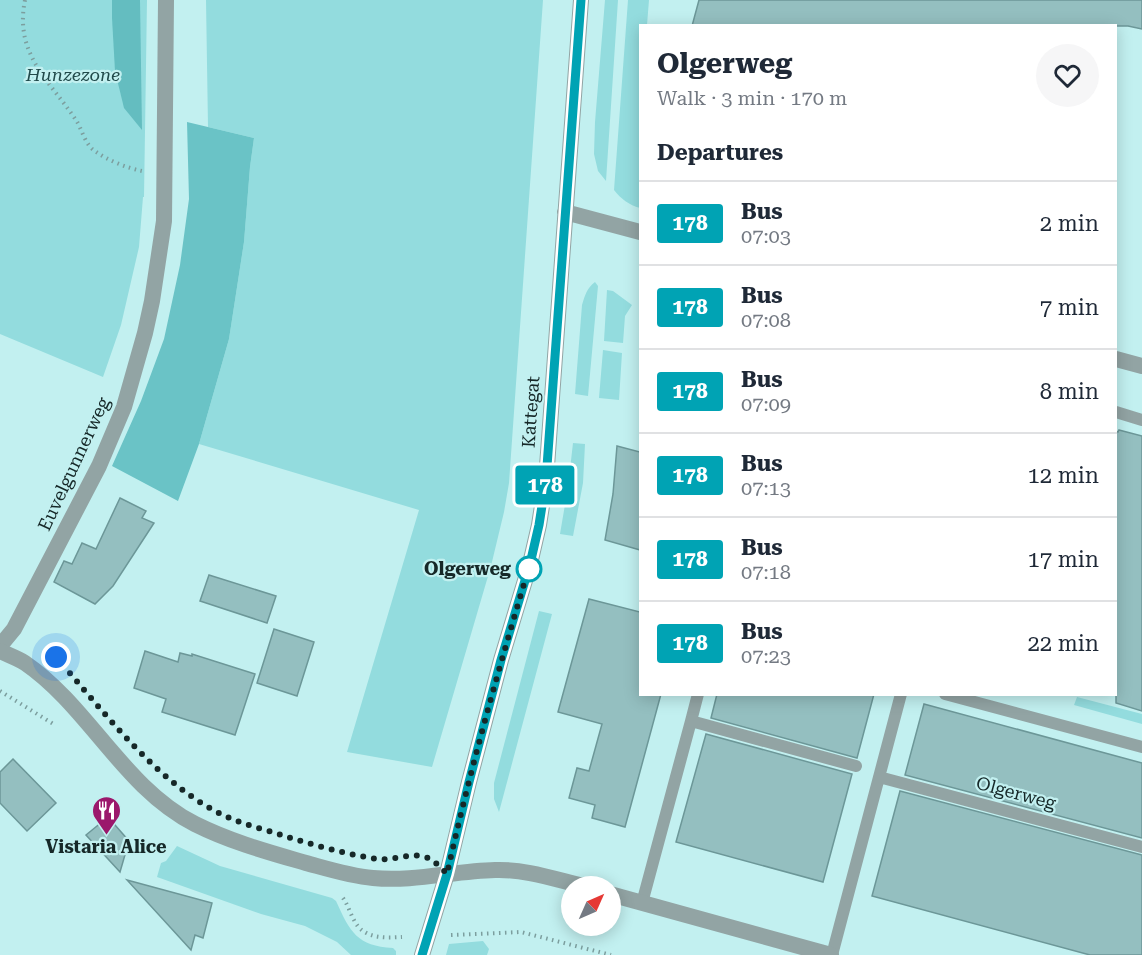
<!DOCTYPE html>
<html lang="en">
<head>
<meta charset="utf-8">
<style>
  :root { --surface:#fff; --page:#f6f6f7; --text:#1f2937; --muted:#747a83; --line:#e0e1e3 }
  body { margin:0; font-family:"Roboto Serif",serif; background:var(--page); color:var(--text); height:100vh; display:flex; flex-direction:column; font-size:22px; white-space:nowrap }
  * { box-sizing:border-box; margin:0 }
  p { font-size:20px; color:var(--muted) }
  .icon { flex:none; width:33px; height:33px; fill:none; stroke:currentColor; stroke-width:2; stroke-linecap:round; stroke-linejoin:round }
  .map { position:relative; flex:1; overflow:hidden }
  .side { position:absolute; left:639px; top:24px; width:478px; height:672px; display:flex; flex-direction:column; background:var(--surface); border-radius:0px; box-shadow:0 3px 15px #0003 }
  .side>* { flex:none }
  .badge { padding:0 12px; border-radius:4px; font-size:21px; line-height:39px }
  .needle { width:39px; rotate:45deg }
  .buttons { position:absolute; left:561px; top:876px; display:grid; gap:12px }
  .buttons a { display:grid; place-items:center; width:60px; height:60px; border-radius:50%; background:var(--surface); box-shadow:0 3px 15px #0003; font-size:30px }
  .you { position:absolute; width:30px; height:30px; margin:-15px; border:4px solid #fff; border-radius:50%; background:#1a73e8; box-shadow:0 0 0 9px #1a73e833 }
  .map>.badge { position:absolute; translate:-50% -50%; box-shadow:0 0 0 3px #fff }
  h2 { padding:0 18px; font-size:22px; line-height:54px }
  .round { display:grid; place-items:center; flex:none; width:63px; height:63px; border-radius:32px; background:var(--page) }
  .summary { display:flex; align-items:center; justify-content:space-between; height:102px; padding:0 18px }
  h1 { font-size:28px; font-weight:700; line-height:45px }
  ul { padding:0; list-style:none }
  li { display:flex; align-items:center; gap:18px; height:84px; padding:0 18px; border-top:2px solid var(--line) }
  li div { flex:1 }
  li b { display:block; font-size:22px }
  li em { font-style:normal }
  li .badge { min-width:66px; font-weight:700; text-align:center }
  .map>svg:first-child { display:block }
</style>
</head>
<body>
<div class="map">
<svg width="1142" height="955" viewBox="0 0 1142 955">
  <rect width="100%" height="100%" fill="#c2f0f0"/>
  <!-- green -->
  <path fill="#93dcde" d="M0,0H147L144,197H143L139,247L121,325L103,377L0,334Z
    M206,0H543L509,483L504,512L491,566L432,767L347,752L419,510L199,444L229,339L244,242L250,167L254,138L208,127Z
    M605,0H618L606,181L598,171L594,154L595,122Z
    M628,0H649L647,25L640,26V208C629,205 621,199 614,190Z
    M595,282L598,286L588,396L575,394L582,305C585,295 587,288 595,282Z
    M607,290L613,291L632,305L625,316L623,343L604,341Z
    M603,350L622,353L619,400L599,398Z
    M573,443L585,444L583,483L573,536L560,534L568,487Z
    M539,611L552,614L499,812L494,799V783Z
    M1077,697L1142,714V724L1074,705Z
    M177,846L220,866L332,898L336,901C350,932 357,946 393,948L396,951V955H351L337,942L305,926L261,914L157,877L161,863L166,861Z
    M483,941L489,949L487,955H446L449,944Z"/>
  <!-- forest -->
  <path fill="#6ac3c6" d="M187,122L254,138L250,167L244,242L229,339L199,444L178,501L112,466L141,401L164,339L180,265L189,199Z"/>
  <!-- water -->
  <path fill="#64bdc0" d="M112,0H140L142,130L124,108L115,71L112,18Z"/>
  <!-- building -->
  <path fill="#94bfc0" stroke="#6c9798" stroke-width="1.5" d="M699,0H1142V29L1128,26H692Z
    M1119,430L1142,436V711L1116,703V431L1118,432Z
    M617,446L640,452V550L605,540L613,494Z
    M120,498L146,511L142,518L154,523L113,586L95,604L54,582L64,561L72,564L82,543L96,549Z
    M209,575L276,596L267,623L200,601Z
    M589,599L640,612V694H661L625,827L592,818L595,805L569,798L577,768L589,771L602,724L558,712Z
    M274,629L314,642L297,696L257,683Z
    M145,651L178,662L180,653L192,656V654L255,674L235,735L162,712L166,699L134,688Z
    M717,694H874L857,758L711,718Z
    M924,704L1142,763V838L905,775Z
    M706,734L852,774L823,882L676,842Z
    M13,759L56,803L27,831L0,803V772Z
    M900,791L1142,855V955H1090L872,896Z
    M108,817L129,841L120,872L86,835Z
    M127,880L212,903L203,938L195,935L191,950Z"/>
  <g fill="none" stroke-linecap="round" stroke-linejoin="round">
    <!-- path -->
    <path stroke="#7c9e9e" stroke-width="4" stroke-dasharray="1.5 4.5" stroke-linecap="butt" d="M25,0C14,54 49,80 76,120C82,129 85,145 95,151C107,160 127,168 142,171
      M0,691L55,725
      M343,898C348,905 350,913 354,920C363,939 384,938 402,937
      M451,935L521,932L611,955"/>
    <!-- service -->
    <path stroke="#92a4a4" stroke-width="12" d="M1116,412L1142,420
      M945,694L1142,747
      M691,721L698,694
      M879,777L1142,847
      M642,903L691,721L856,766
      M832,955L901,694"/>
    <!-- minor -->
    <path stroke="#92a4a4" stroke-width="16" d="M565,212L640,232
      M1116,359L1142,366
      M0,646L14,629L99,466L124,407L145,333L152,301L164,221L166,0
      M422,955L447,874L469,782L501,660L530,564L539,525L546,480L581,0"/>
    <!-- tertiary -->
    <path stroke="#92a4a4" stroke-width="16" d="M0,651C8,655 17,658 25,663C89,707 124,788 195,824C231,842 268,852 306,863C328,869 350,876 373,878C413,882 454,871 495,870C525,869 554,879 583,886
      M610,894L831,955"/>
  </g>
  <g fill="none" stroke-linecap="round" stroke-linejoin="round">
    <defs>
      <path id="line" d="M422,955L447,874L469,782L501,660L530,564L539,525L546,480L581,0"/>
    </defs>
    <!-- line casing -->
    <use href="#line" stroke="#fff" stroke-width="14"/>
    <!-- line -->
    <use href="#line" stroke="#00a3b4" stroke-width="9"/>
    <!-- walk -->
    <path stroke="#162828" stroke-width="6" stroke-dasharray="0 10.8" d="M56,657C105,713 162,790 232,819C249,826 267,830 284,836C314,845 345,854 377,859C393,861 410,852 426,857C435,861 441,868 447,874C470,770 499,667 530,564L529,569"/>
  </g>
  <!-- icons -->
  <defs>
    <symbol id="restaurant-pin" viewBox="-11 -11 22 30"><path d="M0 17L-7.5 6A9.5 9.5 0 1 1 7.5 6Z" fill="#9b186c" stroke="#c2f0f0"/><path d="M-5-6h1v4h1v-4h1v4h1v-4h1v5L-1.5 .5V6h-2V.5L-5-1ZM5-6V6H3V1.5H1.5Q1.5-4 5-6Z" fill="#fff"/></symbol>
  </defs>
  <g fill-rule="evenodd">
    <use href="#restaurant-pin" x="90" y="794" width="33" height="45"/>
  </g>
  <!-- markers -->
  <circle fill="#fff" stroke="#00a3b4" stroke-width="3" cx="529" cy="569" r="12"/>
  <g text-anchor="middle" stroke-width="4.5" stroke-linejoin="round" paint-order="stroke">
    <!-- park labels -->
    <g font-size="18" font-style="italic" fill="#214a4b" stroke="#c2f0f0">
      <text x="73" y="81">Hunzezone</text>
    </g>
    <!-- street labels -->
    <g font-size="18" fill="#162828" stroke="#c2f0f0">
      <text transform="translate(531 412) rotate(-86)" y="6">Kattegat</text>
      <text transform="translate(74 464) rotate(-65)" y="6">Euvelgunnerweg</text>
      <text transform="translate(1016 793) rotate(15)" y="6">Olgerweg</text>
    </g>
    <!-- stop labels -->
    <g font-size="18" font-weight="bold" fill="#162828" stroke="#c2f0f0" text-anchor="end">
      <text x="511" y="575">Olgerweg</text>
    </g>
    <!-- poi labels -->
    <g font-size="18" font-weight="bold" fill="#162828" stroke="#c2f0f0">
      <text x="106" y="853">Vistaria Alice</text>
    </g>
  </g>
</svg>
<div class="buttons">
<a><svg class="needle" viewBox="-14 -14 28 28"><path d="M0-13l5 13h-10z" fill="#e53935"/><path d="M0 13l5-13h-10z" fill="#747a83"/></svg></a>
</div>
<div class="you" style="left:56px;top:657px"></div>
<b class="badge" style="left:545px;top:485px;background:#00a3b4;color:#fff">178</b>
<section class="side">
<div class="summary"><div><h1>Olgerweg</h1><p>Walk · 3 min · 170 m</p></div><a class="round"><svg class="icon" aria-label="heart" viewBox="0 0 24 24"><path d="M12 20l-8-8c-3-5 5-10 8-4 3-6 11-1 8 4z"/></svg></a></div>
<h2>Departures</h2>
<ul>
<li><span class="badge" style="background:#00a3b4;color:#fff">178</span><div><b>Bus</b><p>07:03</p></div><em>2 min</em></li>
<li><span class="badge" style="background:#00a3b4;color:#fff">178</span><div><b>Bus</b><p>07:08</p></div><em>7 min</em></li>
<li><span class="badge" style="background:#00a3b4;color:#fff">178</span><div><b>Bus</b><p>07:09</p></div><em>8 min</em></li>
<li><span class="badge" style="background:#00a3b4;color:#fff">178</span><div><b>Bus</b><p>07:13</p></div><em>12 min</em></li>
<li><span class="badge" style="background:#00a3b4;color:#fff">178</span><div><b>Bus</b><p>07:18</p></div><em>17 min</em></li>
<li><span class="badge" style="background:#00a3b4;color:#fff">178</span><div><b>Bus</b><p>07:23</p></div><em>22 min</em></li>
</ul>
</section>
</div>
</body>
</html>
